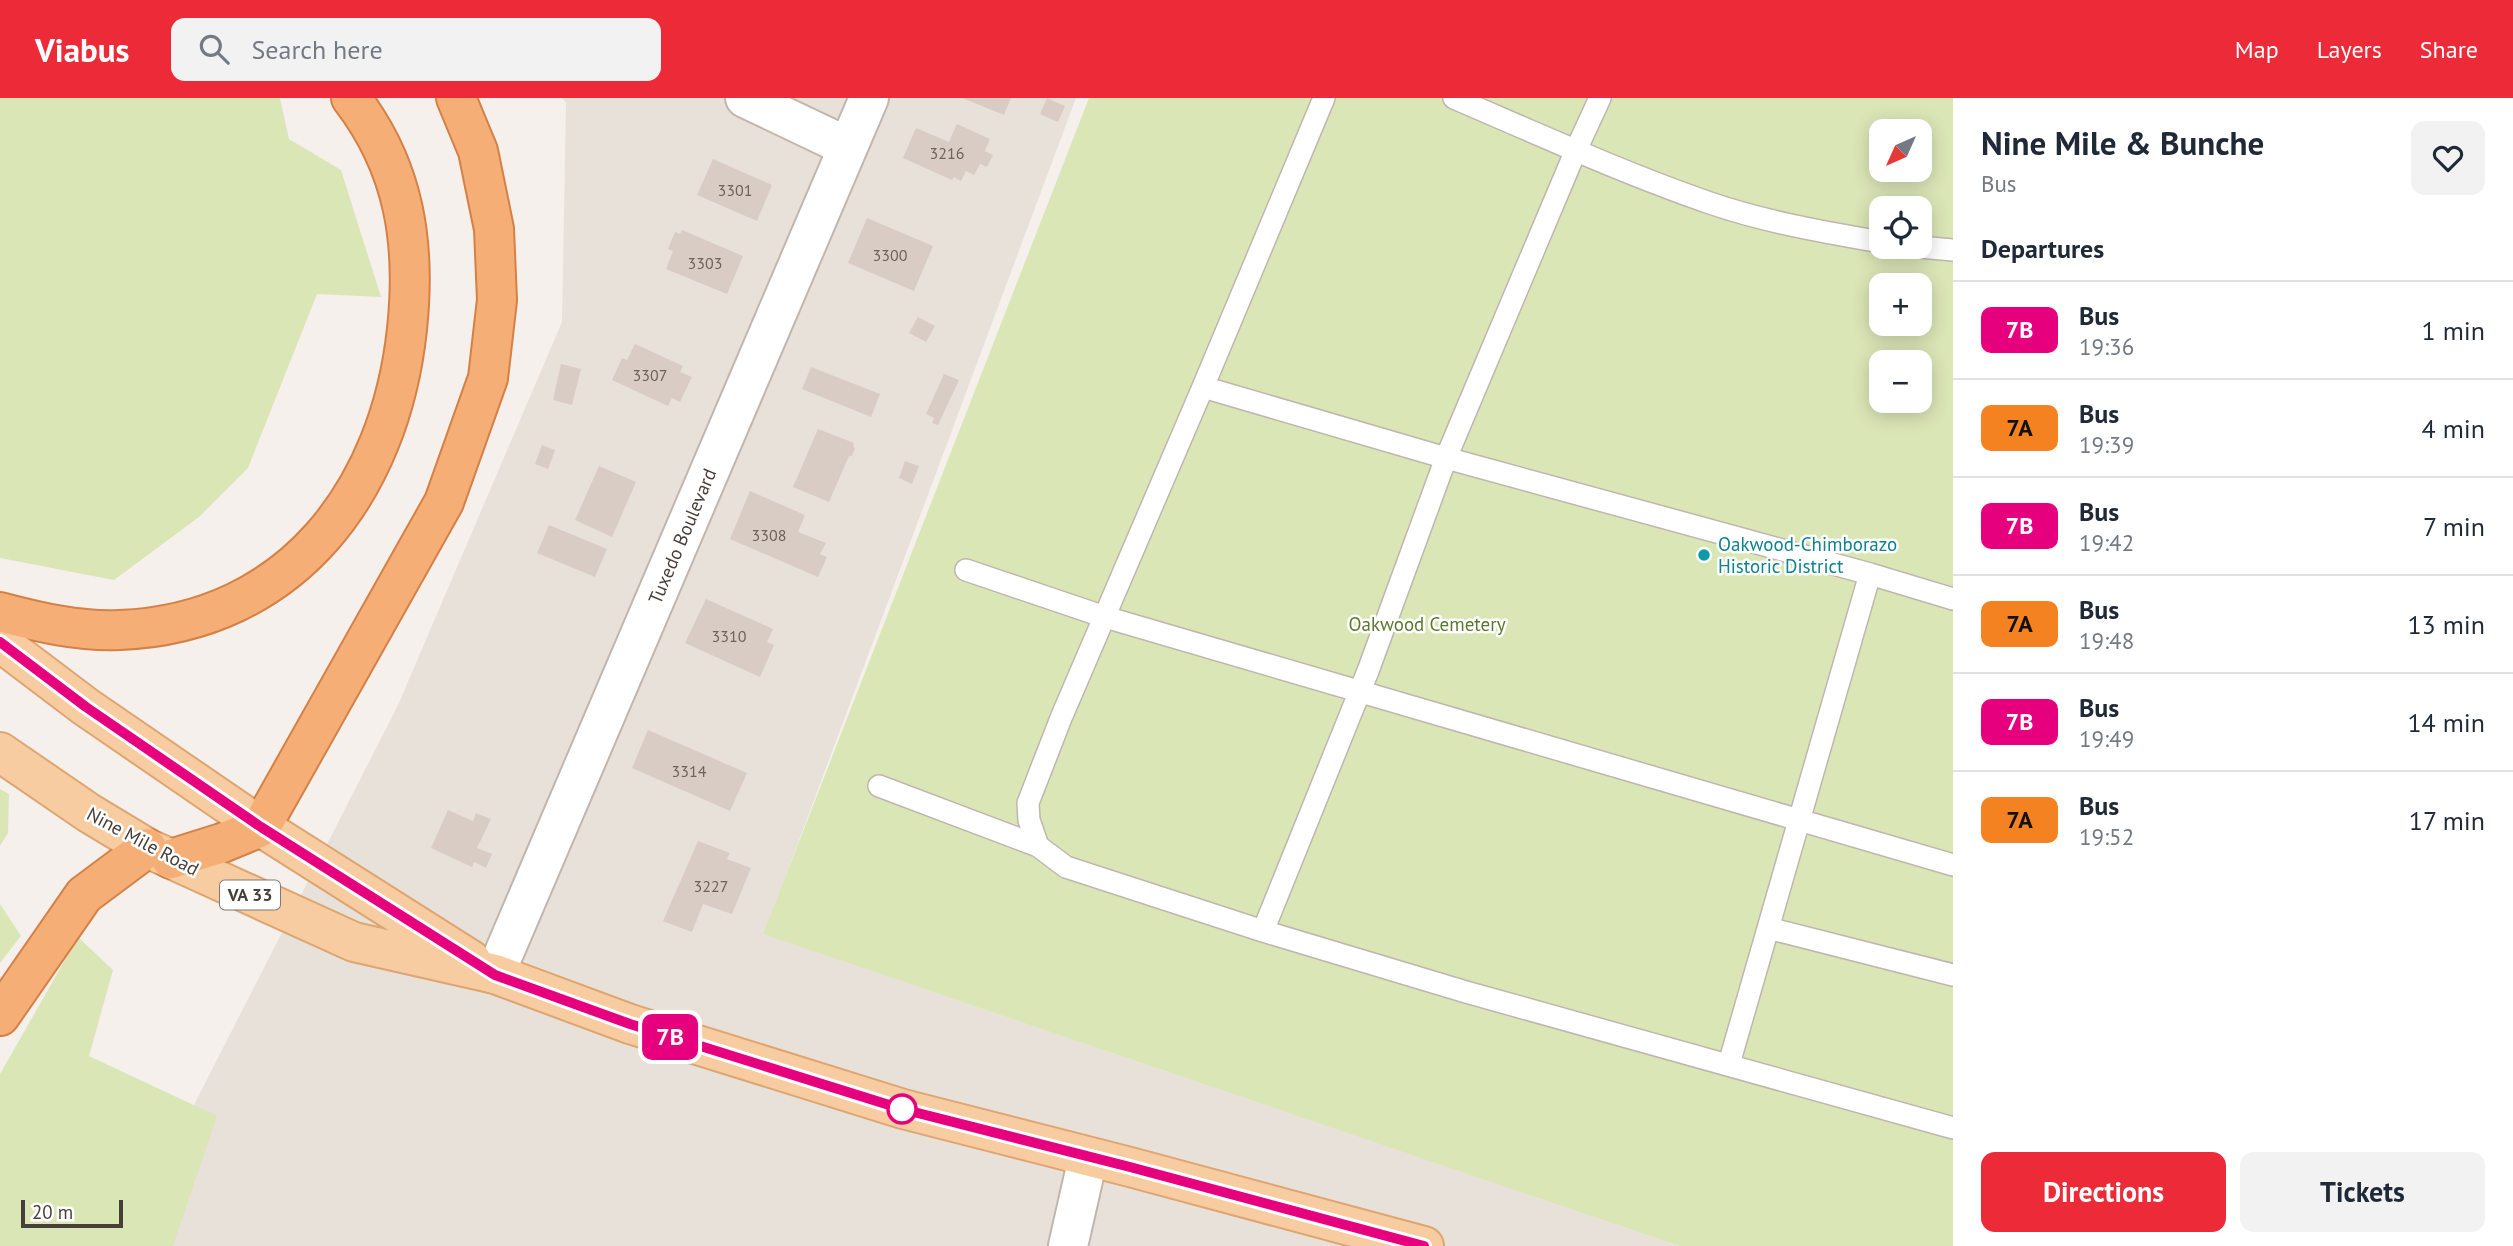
<!DOCTYPE html>
<html lang="en">
<head>
<meta charset="utf-8">
<style>
  :root { --surface:#fff; --page:#f2f2f3; --text:#1f2937; --muted:#747a83; --line:#e0e1e3; --accent:#ed2a38 }
  body { margin:0; font-family:"PT Sans",sans-serif; background:var(--page); color:var(--text); height:100vh; display:flex; flex-direction:column; font-size:26px; white-space:nowrap }
  * { box-sizing:border-box; margin:0 }
  p { font-size:23px; color:var(--muted) }
  .icon { flex:none; width:38px; height:38px; fill:none; stroke:currentColor; stroke-width:2; stroke-linecap:round; stroke-linejoin:round }
  .map { position:relative; flex:1; overflow:hidden }
  .panel { display:flex; flex-direction:column; background:var(--surface); width:560px }
  .panel>* { flex:none }
  .badge { padding:0 14px; border-radius:10px; font-size:24px; line-height:46px }
  .needle { width:46px; rotate:225deg }
  .tools { position:absolute; left:1869px; top:21px; display:grid; gap:14px }
  .tools a { display:grid; place-items:center; width:63px; height:63px; border-radius:14px; background:var(--surface); box-shadow:0 4px 18px #0003; font-size:35px }
  .scale { position:absolute; left:21px; bottom:18px; width:102px; box-sizing:border-box; padding-left:7px; border:4px solid #493f39; border-top:0; font-size:19px; line-height:24px; white-space:nowrap; color:#493f39; -webkit-text-stroke:5px #fff; paint-order:stroke }
  .map>.badge { position:absolute; translate:-50% -50%; box-shadow:0 0 0 4px #fff }
  h2 { padding:0 28px; font-size:26px; line-height:63px }
  .round { display:grid; place-items:center; flex:none; width:74px; height:74px; border-radius:14px; background:var(--page) }
  .overview { display:flex; align-items:center; justify-content:space-between; height:119px; padding:0 28px }
  h1 { font-size:33px; font-weight:700; line-height:52px }
  .cta { display:flex; gap:14px; margin-top:auto; padding:14px 28px }
  .cta a { flex:1; height:80px; border-radius:14px; background:var(--accent); color:#fff; font-size:28px; font-weight:700; line-height:80px; text-align:center }
  .cta a+a { background:var(--page); color:var(--text) }
  ul { padding:0; list-style:none }
  li { display:flex; align-items:center; gap:21px; height:98px; padding:0 28px; border-top:2px solid var(--line) }
  li div { flex:1 }
  li b { display:block; font-size:26px }
  li em { font-style:normal }
  li .badge { min-width:77px; font-weight:700; text-align:center }
  header { display:flex; align-items:center; gap:42px; box-sizing:border-box; height:98px; padding:0 35px; background:var(--accent); color:#fff }
  header strong { font-size:33px }
  nav { display:flex; gap:38px; margin-inline-start:auto; font-size:24px }
  .search { width:490px; height:63px; background:var(--page); display:flex; align-items:center; gap:18px; box-sizing:border-box; padding:0 24px; border-radius:14px; color:var(--muted); font-size:26px }
  main { display:flex; flex:1; min-height:0 }
  .map>svg:first-child { display:block }
</style>
</head>
<body>
<header>
<strong>Viabus</strong>
<div class="search"><svg class="icon" aria-label="search" viewBox="0 0 24 24"><circle cx="10" cy="10" r="6"/><path d="M15 15l6 6"/></svg>Search here</div>
<nav><a>Map</a><a>Layers</a><a>Share</a></nav>
</header>
<main>
<div class="map">
<svg width="1953" height="1148" viewBox="0 0 1953 1148">
  <rect width="100%" height="100%" fill="#f5f0ec"/>
  <!-- residential -->
  <path fill="#e8e1da" d="M562,0H1076L764,836L1679,1148H122L398,607L562,224L566,5Z"/>
  <!-- green -->
  <path fill="#dbe6b7" fill-rule="evenodd" d="M0,0H280L289,41L341,72L381,199L317,196L248,370L199,419L114,482L0,460Z
    M1089,0H1953V1148H1679L763,836ZM1881,33H1920V72H1881ZM1881,110H1920V149H1881ZM1881,187H1920V226H1881ZM1881,264H1920V303H1881Z
    M0,691L9,696L8,735L0,748Z
    M0,806L21,838L0,865Z
    M78,839L113,872L89,958L217,1018L173,1148H0V976Z"/>
  <!-- building -->
  <path fill="#d9ccc4" d="M962,0H1011L1004,17Z
    M1047,0L1065,8L1058,24L1040,16Z
    M957,26L990,41L985,53L993,57L987,69L980,66L974,77L966,73L961,83L954,79L952,82L903,60L916,30L949,44Z
    M713,61L772,87L757,123L697,97Z
    M867,120L933,148L914,193L848,165Z
    M682,132L743,158L727,196L666,171L673,153L668,151L675,134L680,136Z
    M918,219L935,228L926,244L909,235Z
    M635,246L683,268L680,274L692,279L680,304L672,300L668,308L612,282L622,260L627,262Z
    M561,266L581,271L572,307L553,302Z
    M811,269L880,296L871,319L802,291Z
    M944,276L959,282L938,327L932,325L934,320L926,316Z
    M818,331L854,345L853,348L855,350L852,358H849L829,404L793,389Z
    M542,347L555,352L548,371L535,366Z
    M905,363L919,368L912,386L899,380Z
    M599,368L636,384L612,439L575,422Z
    M750,393L805,417L798,434L826,445L820,456L827,459L818,479L730,441Z
    M549,427L607,451L595,479L537,455Z
    M706,501L773,531L767,544L774,547L760,579L685,545Z
    M648,632L747,675L730,713L632,670Z
    M448,712L473,723L476,715L491,721L477,750L492,756L486,770L474,764L472,769L431,750Z
    M698,743L730,755L727,761L751,770L732,816L703,806L692,834L663,823Z"/>
  <g fill="none" stroke-linecap="round" stroke-linejoin="round">
    <defs>
      <path id="lane" d="M1454,0C1538,36 1623,75 1710,105C1765,124 1824,134 1881,144
        M1920,149L1953,152
        M1203,289L1446,360L1870,476L1953,501
        M966,472L1105,519L1953,767
        M879,688L1038,748L1066,769L1263,833L1466,894L1953,1030
        M1038,748L1029,722L1028,705L1061,620L1203,289L1324,0
        M1768,830L1953,877
        M1263,833L1368,573L1446,360L1576,52L1600,0
        M1729,966L1870,476"/>
      <path id="street" d="M745,0L848,49
        M495,876L869,0
        M1068,1148L1088,1060"/>
      <path id="primary" d="M0,544L86,609L261,729L471,862
        M0,654L89,715L147,750L354,844L495,876L630,926L903,1011L1130,1069L1424,1148"/>
      <path id="highway" d="M0,514C38,524 80,534 120,532C292,525 390,392 407,231C416,146 405,70 351,0
        M171,761L222,745L261,729L444,404L488,280L497,202L494,131L478,53L456,0
        M0,918L84,797L147,750"/>
    </defs>
    <!-- lane casing -->
    <use href="#lane" stroke="#c0b6ae" stroke-width="24"/>
    <!-- street casing -->
    <use href="#street" stroke="#c0b6ae" stroke-width="42"/>
    <!-- primary casing -->
    <use href="#primary" stroke="#dda571" stroke-width="42"/>
    <!-- highway casing -->
    <use href="#highway" stroke="#d58046" stroke-width="42"/>
    <!-- lane -->
    <use href="#lane" stroke="#fff" stroke-width="21"/>
    <!-- street -->
    <use href="#street" stroke="#fff" stroke-width="38"/>
    <!-- primary -->
    <use href="#primary" stroke="#f8cca1" stroke-width="38"/>
    <!-- highway -->
    <use href="#highway" stroke="#f5af76" stroke-width="38"/>
  </g>
  <g fill="none" stroke-linecap="round" stroke-linejoin="round">
    <defs>
      <path id="line" d="M0,544L86,609L261,729L495,877L630,926L902,1011L1130,1069L1424,1148"/>
    </defs>
    <!-- line casing -->
    <use href="#line" stroke="#fff" stroke-width="16"/>
    <!-- line -->
    <use href="#line" stroke="#e6007e" stroke-width="10"/>
  </g>
  <!-- markers -->
  <circle fill="#0f9aa8" stroke="#fff" stroke-width="2.5" cx="1704" cy="457" r="7"/>
  <circle fill="#fff" stroke="#e6007e" stroke-width="3.5" cx="902" cy="1011" r="14"/>
  <g text-anchor="middle" stroke-width="5" stroke-linejoin="round" paint-order="stroke">
    <!-- number labels -->
    <g font-size="16" fill="#6d625c">
      <text x="947" y="61">3216</text>
      <text x="735" y="98">3301</text>
      <text x="890" y="163">3300</text>
      <text x="705" y="171">3303</text>
      <text x="650" y="283">3307</text>
      <text x="769" y="443">3308</text>
      <text x="729" y="544">3310</text>
      <text x="689" y="679">3314</text>
      <text x="711" y="794">3227</text>
    </g>
    <!-- shield labels -->
    <rect fill="#fff" stroke="#807974" stroke-width="2" x="220" y="782.5" width="60" height="29" rx="5"/>
    <g font-size="18" font-weight="bold" fill="#493f39">
      <text x="250" y="803">VA 33</text>
    </g>
    <!-- street labels -->
    <g font-size="19" fill="#493f39" stroke="#fff">
      <text transform="translate(682 438) rotate(-67)" y="7">Tuxedo Boulevard</text>
      <text transform="translate(143 743) rotate(28)" y="7">Nine Mile Road</text>
    </g>
    <!-- culture labels -->
    <g font-size="19" fill="#0d838f" stroke="#fff" text-anchor="start">
      <text x="1718" y="453">Oakwood-Chimborazo<tspan x="1718" dy="22">Historic District</tspan></text>
    </g>
    <!-- park labels -->
    <g font-size="19" fill="#5b782f" stroke="#fff">
      <text x="1427" y="533">Oakwood Cemetery</text>
    </g>
  </g>
</svg>
<div class="tools">
<a><svg class="needle" viewBox="-14 -14 28 28"><path d="M0-13l5 13h-10z" fill="#e53935"/><path d="M0 13l5-13h-10z" fill="#747a83"/></svg></a>
<a><svg class="icon" aria-label="locate" viewBox="0 0 24 24"><circle cx="12" cy="12" r="6"/><path d="M12 2v4M12 18v4M2 12h4M18 12h4"/></svg></a>
<a>+</a>
<a>−</a>
</div>
<div class="scale">20 m</div>
<b class="badge" style="left:670px;top:939px;background:#e6007e;color:#fff">7B</b>
</div>
<section class="panel">
<div class="overview"><div><h1>Nine Mile &amp; Bunche</h1><p>Bus</p></div><a class="round"><svg class="icon" aria-label="heart" viewBox="0 0 24 24"><path d="M12 20l-8-8c-3-5 5-10 8-4 3-6 11-1 8 4z"/></svg></a></div>
<h2>Departures</h2>
<ul>
<li><span class="badge" style="background:#e6007e;color:#fff">7B</span><div><b>Bus</b><p>19:36</p></div><em>1 min</em></li>
<li><span class="badge" style="background:#f58220;color:#111">7A</span><div><b>Bus</b><p>19:39</p></div><em>4 min</em></li>
<li><span class="badge" style="background:#e6007e;color:#fff">7B</span><div><b>Bus</b><p>19:42</p></div><em>7 min</em></li>
<li><span class="badge" style="background:#f58220;color:#111">7A</span><div><b>Bus</b><p>19:48</p></div><em>13 min</em></li>
<li><span class="badge" style="background:#e6007e;color:#fff">7B</span><div><b>Bus</b><p>19:49</p></div><em>14 min</em></li>
<li><span class="badge" style="background:#f58220;color:#111">7A</span><div><b>Bus</b><p>19:52</p></div><em>17 min</em></li>
</ul>
<div class="cta"><a>Directions</a><a>Tickets</a></div>
</section>
</main>
</body>
</html>
